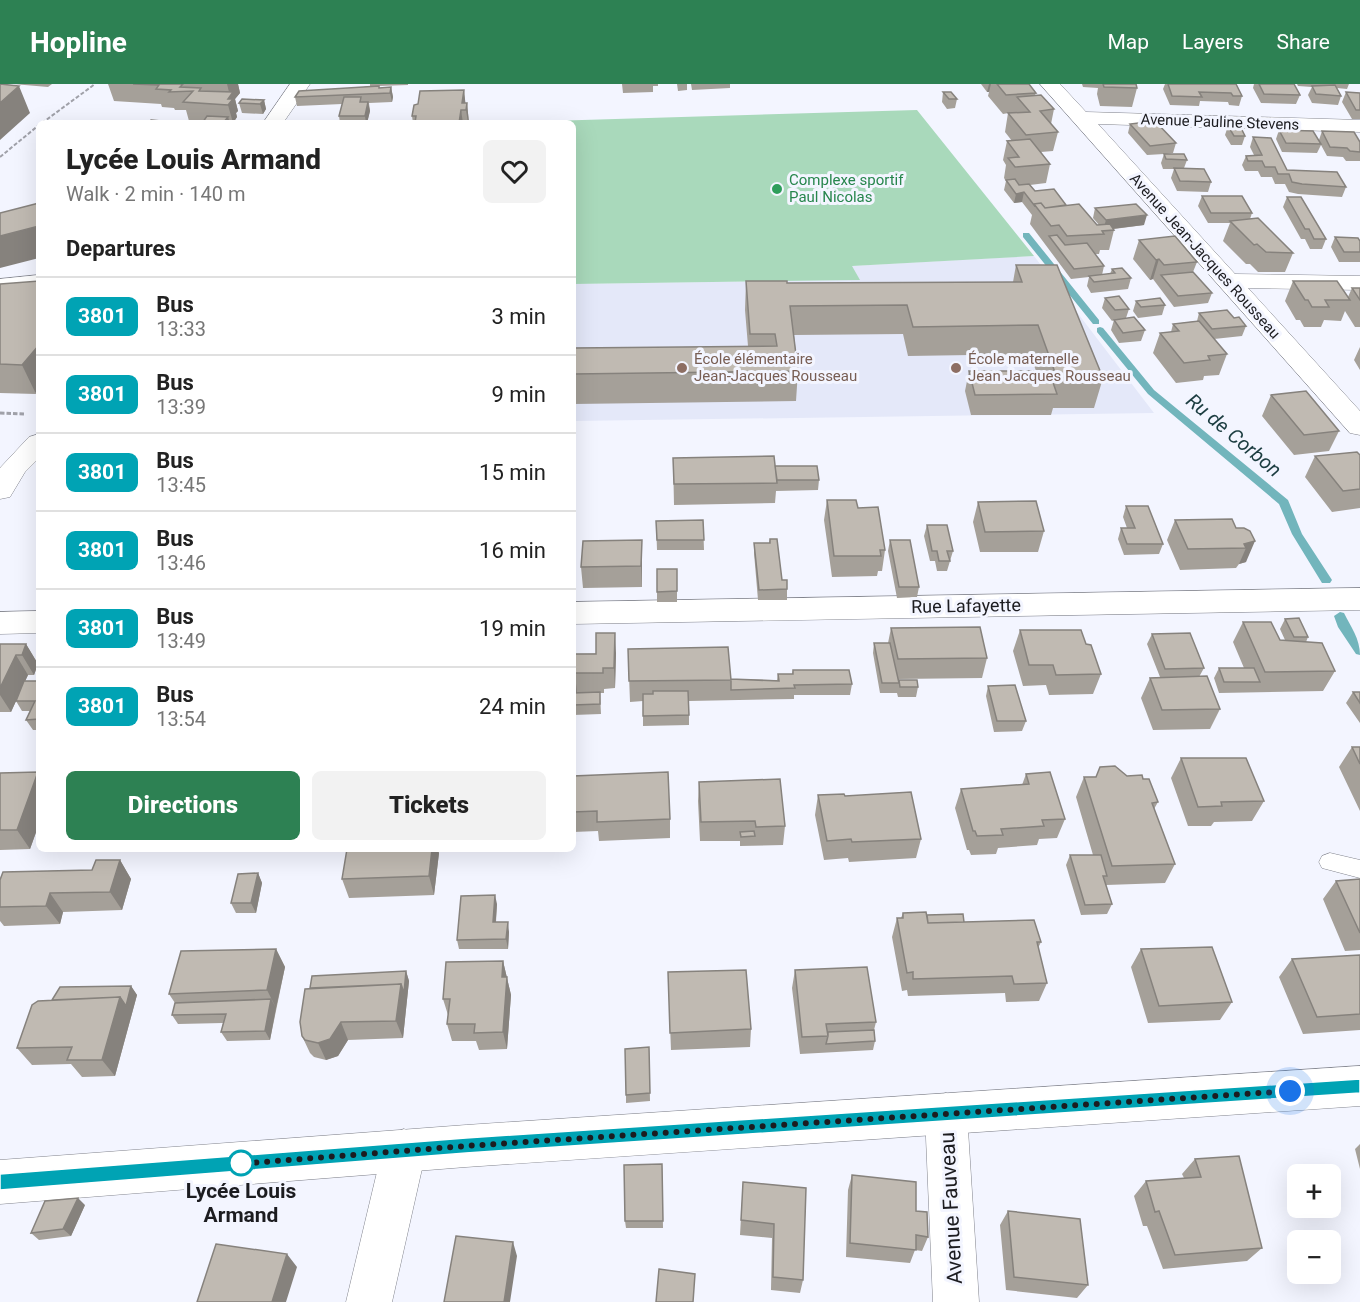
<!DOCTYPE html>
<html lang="en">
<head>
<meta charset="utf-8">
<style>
  :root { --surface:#fff; --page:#f2f2f2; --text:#222; --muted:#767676; --line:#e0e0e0; --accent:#2d8153 }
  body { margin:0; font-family:Roboto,sans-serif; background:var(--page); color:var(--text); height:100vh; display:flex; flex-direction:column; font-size:22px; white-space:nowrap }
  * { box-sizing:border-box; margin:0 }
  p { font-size:20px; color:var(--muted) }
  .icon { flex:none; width:33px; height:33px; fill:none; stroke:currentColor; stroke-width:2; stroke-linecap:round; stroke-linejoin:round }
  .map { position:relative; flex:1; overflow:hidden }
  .panel { position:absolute; left:36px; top:36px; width:540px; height:732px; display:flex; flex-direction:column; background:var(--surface); border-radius:9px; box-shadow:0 6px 24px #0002 }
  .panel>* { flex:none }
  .badge { padding:0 12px; border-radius:9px; font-size:21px; line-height:39px }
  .buttons { position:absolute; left:1287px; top:1080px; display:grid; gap:12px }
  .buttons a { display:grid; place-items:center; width:54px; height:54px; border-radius:9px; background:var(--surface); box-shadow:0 6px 24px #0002; font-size:30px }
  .you { position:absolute; width:30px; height:30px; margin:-15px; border:4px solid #fff; border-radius:50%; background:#1a73e8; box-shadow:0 0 0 9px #1a73e833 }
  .map>.badge { position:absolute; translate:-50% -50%; box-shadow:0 0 0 3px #fff }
  h2 { padding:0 30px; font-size:22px; line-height:54px }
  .round { display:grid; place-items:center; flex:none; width:63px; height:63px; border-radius:9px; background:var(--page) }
  .head { display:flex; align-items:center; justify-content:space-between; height:102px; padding:0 30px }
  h1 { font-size:28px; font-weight:800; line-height:45px }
  .cta { display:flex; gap:12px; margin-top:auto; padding:12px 30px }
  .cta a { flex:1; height:69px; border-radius:9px; background:var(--accent); color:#fff; font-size:24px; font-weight:800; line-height:69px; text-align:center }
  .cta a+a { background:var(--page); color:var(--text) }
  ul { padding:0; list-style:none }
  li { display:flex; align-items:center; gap:18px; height:78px; padding:0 30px; border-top:2px solid var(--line) }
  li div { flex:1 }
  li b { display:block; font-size:22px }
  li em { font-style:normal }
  li .badge { min-width:66px; font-weight:700; text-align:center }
  header { display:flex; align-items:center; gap:36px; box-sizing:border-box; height:84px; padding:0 30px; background:var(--accent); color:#fff }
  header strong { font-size:28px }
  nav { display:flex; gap:33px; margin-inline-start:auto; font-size:21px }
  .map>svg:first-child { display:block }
</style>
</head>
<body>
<header>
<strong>Hopline</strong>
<nav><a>Map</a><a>Layers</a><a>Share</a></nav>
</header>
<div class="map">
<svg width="1360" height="1218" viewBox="0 0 1360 1218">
  <rect width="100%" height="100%" fill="#f3f5ff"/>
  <!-- built -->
  <path fill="#e4e8f9" d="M1034,172L1154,329L573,337V200L859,196L851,182Z"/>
  <!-- green -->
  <path fill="#a9d9bb" d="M917,26L1034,172L852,182L860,196L573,200V39H480Z"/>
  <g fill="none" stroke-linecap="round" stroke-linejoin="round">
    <!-- stream -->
    <path fill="#72b5bc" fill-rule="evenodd" d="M1023,149H1029L1099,236V240H1093L1023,153Z
      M1100,243L1103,244L1154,306L1288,416L1302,450L1332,496L1330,499H1322L1292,450L1279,420L1148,310L1097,248V244Z
      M1340,528L1344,529C1351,543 1360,555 1360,571L1356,570L1338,543L1334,532Z"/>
    <defs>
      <path id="lane" d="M39,191V199L0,201V195Z
        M1330,769L1360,776V794L1322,784L1319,778L1322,772Z"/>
      <path id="street" d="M1040,0H1060L1086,28L1360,36V48L1098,40L1235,190L1360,192V206L1248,204L1360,327V351L1350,349Z
        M1360,504V526L573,540V518Z
        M39,527V549L0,550V528Z
        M946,1009L961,1015L967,1030L979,1218H933L925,1030L931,1015Z
        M404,1045L419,1052L426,1067L392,1218H346L382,1067L389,1052Z"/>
      <path id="secondary" d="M290,0H310L283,39H263Z
        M39,350V374L25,388L10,413L0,415V384L29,353Z
        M1360,982V1022L466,1083L0,1120V1076L466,1041Z"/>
    </defs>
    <!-- lane casing -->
    <use href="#lane" stroke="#81838c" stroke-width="1"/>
    <!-- street casing -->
    <use href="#street" stroke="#81838c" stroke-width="1"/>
    <!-- secondary casing -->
    <use href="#secondary" stroke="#81838c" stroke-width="1"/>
    <!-- path-far1 -->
    <path stroke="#a0a1a9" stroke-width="2" stroke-dasharray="4 2" stroke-linecap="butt" d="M42,39L95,0
      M0,73L39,41"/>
    <!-- path -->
    <path stroke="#a0a1a9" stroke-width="3" stroke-dasharray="4.5 2" stroke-linecap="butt" d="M0,329L26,330"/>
    <!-- lane -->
    <use href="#lane" fill="#fff" fill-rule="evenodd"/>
    <!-- street -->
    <use href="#street" fill="#fff" fill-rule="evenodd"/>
    <!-- secondary -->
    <use href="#secondary" fill="#fff" fill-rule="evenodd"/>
  </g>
  <!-- wall -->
  <path fill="#a5a099" d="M13,0H52L48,3Z
    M108,0H238L240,9L235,15L238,27L236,29L237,33L233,39H197L199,37H189L186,26H175L174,24L162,23L161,20L114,17Z
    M370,0H408V1L379,2V4L391,3L393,13L392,18L369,19L370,27L367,39H340L339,32L342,20L297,22L295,13L370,2Z
    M622,0H658V2H653V8L623,9Z
    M677,0H687V6L678,7Z
    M691,0H730V4L692,6Z
    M981,0H1029L1036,9L1035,11L1054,25L1051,40L1058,48L1053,67L1041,68L1050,80L1046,99L1030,101L1035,107L1066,121L1097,141H1099L1093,134L1095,124L1144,141L1114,145V146L1109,166H1100L1099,170H1095L1104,182L1102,191L1110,190L1112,185L1131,194L1128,205L1091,209L1087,202L1089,193L1071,195L1030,140L1032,131L1022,118L1014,119L1004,106L1006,97L1004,94L1006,81L1003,76L1007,57H1012L1005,48L1008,29L1014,28L1003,30L988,12L989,8H987Z
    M1082,0H1136L1137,4L1132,23L1100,22L1097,10L1098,4L1083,3Z
    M1165,0H1236L1242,12L1239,22L1229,21L1228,18L1200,17L1199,22L1170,21L1163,5Z
    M1254,0H1294L1300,11L1296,20L1261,19L1253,4Z
    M1297,0H1349L1347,5L1337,4L1341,12L1338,21L1312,19L1308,11L1312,3L1298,2Z
    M464,6L465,19H467L469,39H413L412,32L418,20Z
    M943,8L957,15L955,24L947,25L942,18Z
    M1346,8L1360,9V35H1352L1342,18Z
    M264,16L266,25L263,30L242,29L239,19Z
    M1130,40L1176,59L1173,69L1166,70L1187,76L1184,84L1211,98L1208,108L1177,107L1171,94L1174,85H1163L1161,79L1164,70L1147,71L1128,49Z
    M1228,42L1245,52L1242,61H1231L1225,51Z
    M1279,46L1319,56L1322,47L1360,58V77H1346L1343,73L1327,72L1321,61L1317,69L1282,68L1276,55Z
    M1253,53L1287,86L1346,103L1342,113L1298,110L1289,108L1285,100H1275L1272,93H1261L1258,87H1245L1242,81L1246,72L1254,71L1250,63Z
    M1202,112L1252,129L1250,135L1293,169L1285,188H1258L1250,180H1246L1223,157L1230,139H1208L1198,122Z
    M1287,113L1326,155L1322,165H1310L1305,155H1301L1283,123Z
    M1335,153L1360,157V178H1339L1331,163Z
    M1139,156L1197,178L1193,188L1212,209L1208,219L1174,223L1153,195L1150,196L1133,175Z
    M1016,181L1103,294L1094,324H1053L1051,331H971L965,307L969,287H1036L1030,270L908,272L903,250L794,251L798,287L796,317L573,320V290L748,262L745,226L746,197L787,199L1013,198Z
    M1293,197L1348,213L1352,204H1360V243H1355L1345,227L1341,237L1324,236L1321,243H1304L1300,236H1296L1285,217Z
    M0,200L36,310L0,309Z
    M1105,214L1129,225L1126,234L1145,246L1141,257L1119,259L1111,246L1114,236L1112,237L1102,224Z
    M1136,217L1165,221L1162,231L1138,234L1133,227Z
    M1199,229L1246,242L1242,252L1214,255L1227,270L1219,291L1204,292L1203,296L1176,299L1153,269L1160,249L1171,248L1173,240L1197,237Z
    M1360,263V286L1354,276Z
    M1271,311L1339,347L1329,367L1294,371L1262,332Z
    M1360,371V424L1332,428L1305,393L1315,372Z
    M673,374L775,382L819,396L818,406L776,407L775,419L674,421Z
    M827,416L858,424L885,466L882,487H878L877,492L832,493L824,436Z
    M978,418L1044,447L1038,468H980L973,438Z
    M1126,422L1163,460L1159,470L1124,471L1118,455L1121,444H1127L1123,433Z
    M703,436L704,466H657L656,437Z
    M1175,436L1236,444L1250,447L1246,478L1239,480L1236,484L1180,486L1167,456Z
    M927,441L953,467L947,487H937L935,477H930L924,452Z
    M770,455L782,496L787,505V516H758L754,469V459H769Z
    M890,456L919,503L917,513L897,514L888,467Z
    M642,477V503L583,504L581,483Z
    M657,485H677V518H657Z
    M1285,535L1308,553L1306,558L1335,587L1323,607L1219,609L1214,594L1219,584H1244L1233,558L1243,538L1280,556H1285L1280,545Z
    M891,544L987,574L982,594L898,595V597L918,603L916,613H898L897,609H880L873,569L874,559H888Z
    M1020,546L1086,560L1101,590L1093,610L1049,611L1046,601L1023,602L1013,567Z
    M1152,550L1204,584L1199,593L1220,625L1210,645L1153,646L1141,614L1150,594L1160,593L1147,560Z
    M0,560H26L38,580L34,591H28L25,597H39V646H33L26,636L30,627H22L16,617L11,628H0Z
    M628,565L731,595L777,596L778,590H792L793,586L852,600L850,611H794V615L689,617V641L643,642V617L630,618Z
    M616,569L615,604L604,605V609H600L601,630L573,631V570Z
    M988,602L1026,637L1022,647L994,648L986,612Z
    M1353,608H1360V639L1346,619Z
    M1352,663H1360V727L1339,683Z
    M1181,674L1264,717L1252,737L1214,738L1211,742H1188L1171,694Z
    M38,688L39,740L30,765L0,766V689Z
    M1026,690L1065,735L1057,754L1039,755L1037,761L998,764L996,770L971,771L969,766H967L955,724L961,705L1022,701Z
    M573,692L670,735V754L599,757L598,747L573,748Z
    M1127,692L1143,695L1158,718L1154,725L1175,780L1165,799L1106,801L1112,820L1107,830L1081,831L1066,781L1070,771H1093L1076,713L1084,693Z
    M699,698L785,742L783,761L740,762V757H700L698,717Z
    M818,711L845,712L921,755L916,774L849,778L848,774L824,776L815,731Z
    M439,769L434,811L349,814L342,795Z
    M120,776L131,795L122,826L63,828L60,840L4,842L0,837V796L92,786Z
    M258,789L262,799L256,829H236L231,819Z
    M1360,795V866L1345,867L1323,815L1336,797Z
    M497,820L496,838L509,848L508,865H459L457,856Z
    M903,829L927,831L964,838L1041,858L1038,864L1047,899L1039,917L1006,918L1005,909L908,912L907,906L902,907L892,853L897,834H901Z
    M276,865L285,883L270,956L227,957L221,948L223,939L178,940L172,931L175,919L169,910Z
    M1141,865L1232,918L1220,936L1148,939L1131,883Z
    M1360,871V946L1303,950L1279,893L1292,875Z
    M503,877L511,911L507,965L479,966L476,957H452L447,940L448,931L443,915Z
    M795,886L876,938L874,946L875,957L873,966L800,970L792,904Z
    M406,887L409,897L403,954L348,956L338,972L326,976L314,973L310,969L302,952L310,904Z
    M668,888L751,945L750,963L671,966Z
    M131,902L137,911L115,992L82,993L71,980L32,981L17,964L52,916Z
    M649,963L650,1017L626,1019V1011Z
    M1360,1060V1085L1355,1065Z
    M1195,1075L1262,1164L1247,1177L1163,1185L1147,1142H1143L1134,1112L1146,1097L1184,1094L1182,1090Z
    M662,1080L663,1144H626L625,1137Z
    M852,1091L916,1127L928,1153L922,1167L915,1166L910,1179L846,1173L848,1106Z
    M743,1098L806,1104L803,1196L800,1209L771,1206L772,1154L740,1151Z
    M85,1121L71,1152L39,1156L31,1149Z
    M1008,1127L1088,1201L1077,1214L1006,1206L1000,1141Z"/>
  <!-- shaded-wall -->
  <path fill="#86827d" d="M227,0H238L240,9L235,15L238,27L236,29L237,33L233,39L228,21V15L230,12Z
    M989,0H991L989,8H987Z
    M19,2L30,29L0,56V19Z
    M391,3L393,13L392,18L390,9Z
    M464,6L466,24L462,19Z
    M264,16L266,25L263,30L260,20Z
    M368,18L370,27L367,39H366L365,32Z
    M467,19L469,39H468L466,26Z
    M461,26L463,39H459Z
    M228,33L230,39H223Z
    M1024,108L1022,118L1014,119L1016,110Z
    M1147,131L1144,141L1103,146L1106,136Z
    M39,142V174L0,184V152Z
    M1159,175L1153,195L1150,196L1156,176Z
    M39,261V306L36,310L22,281Z
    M642,456V503L641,482Z
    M1255,457L1246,478L1239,480L1246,464L1244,460Z
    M615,549L616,569L615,604L614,584Z
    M26,560L38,580L34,591L22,571Z
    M16,571L28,591L11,628L0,611V604Z
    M575,589L577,610L576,619L574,598Z
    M38,688L39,740L30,765L17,746Z
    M432,765H438L439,769L434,811L429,792Z
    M120,776L131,795L122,826L110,808Z
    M258,789L262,799L256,829L251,819Z
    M50,809L63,828L60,840L46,822Z
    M495,811L497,820L495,847L493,838Z
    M508,838L509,848L508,865L506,855Z
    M276,865L285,883L276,924L267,906Z
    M503,877L511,911L507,965L503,948L502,893Z
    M406,887L409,897L403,954L396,937L401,900Z
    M131,902L137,911L115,992L102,976L120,913Z
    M271,915L276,924L270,956L265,947Z
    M341,938L348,956L338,972L326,976L318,959Z
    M78,1114L85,1121L71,1152L63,1145Z
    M513,1158L517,1172L510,1218H504Z
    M287,1170L297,1183L286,1218H272Z"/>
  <!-- building -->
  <path fill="#c0bab2" stroke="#86827d" stroke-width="1.5" d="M0,0L19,2L0,19Z
    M133,0H183L180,3L201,4L199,7L233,8L228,15H233L228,21L183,18L193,7L169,8L171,6L156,5L159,1Z
    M997,0H1029L1036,9L1006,11Z
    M1103,0H1136L1137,4L1104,3Z
    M1168,0H1236L1242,12H1233L1231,9L1199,8L1202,13L1172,12Z
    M1259,0H1294L1300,11L1264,10Z
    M1335,1L1341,12L1316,10L1312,2Z
    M379,2V4L391,3L390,9L295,13L299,7Z
    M464,6L462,19H467L466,26H461L459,39H415L416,32H412L414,21L418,20L420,7Z
    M943,8H951L957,15H949Z
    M1346,8L1360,9V26H1356Z
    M1041,11L1054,25L1040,27L1058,48L1026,51L1008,29L1030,28L1017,13Z
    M344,13H361L360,18H368L365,32H339Z
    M242,15L264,16L260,20L239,19Z
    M207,32L228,33L223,39H197L199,37L203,38Z
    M151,36L172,38L170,39H149Z
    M1155,37L1176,59L1150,62L1130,40Z
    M1228,42H1240L1245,52H1234Z
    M1279,46L1313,47L1321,60L1286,59Z
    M1322,47L1354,48L1360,58V68L1350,67L1347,64L1330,63Z
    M1253,53L1271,54L1287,86L1337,88L1346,103L1302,100L1292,98L1289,90H1278L1275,83H1265L1262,77H1248L1246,72L1262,71Z
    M1030,55L1050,80L1015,83L1008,74L1019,73L1007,57Z
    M1164,70H1184L1187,76L1166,75Z
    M1174,84L1204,85L1211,98L1180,97Z
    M1015,95L1019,101L1029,100L1035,107L1054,105L1066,121L1045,124L1041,119L1034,120V121L1024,108L1016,110L1006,96Z
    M1202,112H1242L1252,129H1211Z
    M1287,113H1301L1326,155H1314L1309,145H1305Z
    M39,119V142L0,152V129Z
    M1041,119L1045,124L1079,120L1097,141L1110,140L1114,146L1102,147L1104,150L1067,152L1059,141L1051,142L1034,120Z
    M1136,120L1147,131L1106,136L1095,124Z
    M1258,134L1293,169L1266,168L1257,160L1254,161L1230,137Z
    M1057,151L1065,161L1087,159L1104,182L1074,185L1049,152Z
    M1175,152L1197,178L1164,181L1159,175L1156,176L1139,156Z
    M1335,153L1358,154L1360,157V168H1344Z
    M1016,181H1057L1103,294H1057L1038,241L913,243L907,221L790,222L798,287L573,290V264L777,262L775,250H750L746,197H787V199L1022,198Z
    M1122,184L1131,194L1094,198L1089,192L1115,189L1112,185Z
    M1193,188L1212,209L1178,212L1161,191Z
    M39,197V261L22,281L0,280V200Z
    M1293,197H1337L1350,216H1325L1329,223H1312L1308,216H1305Z
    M1352,204H1360V216Z
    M1119,212L1129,225L1115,226L1105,214Z
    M1160,214L1165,221L1141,223L1136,217Z
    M1227,226L1234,234L1239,233L1246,242L1212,245L1199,229Z
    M1134,233L1145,246L1123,249L1114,236Z
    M1199,237L1227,270L1208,272L1210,276L1184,279L1160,249L1179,247L1173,240Z
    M969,287H1049L1057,310L975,311Z
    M1306,307L1339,347L1304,351L1271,311Z
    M1357,368L1360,371V405L1343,407L1315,372Z
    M774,372L777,399L674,400L673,374Z
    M775,382H817L819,396H777Z
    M827,416H856L858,424L878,423L885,466H880L881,472H834Z
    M1036,417L1044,447L985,448L978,418Z
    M1126,422H1148L1163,460H1127L1121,444H1135Z
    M1232,435L1236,444H1244L1250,447L1255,457L1244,460L1246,464L1188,465L1175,436Z
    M703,436L704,456H657L656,437Z
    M927,441H947L953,467H947L950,477H939L937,467H932Z
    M770,455H777L782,496H787V505L759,506L754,459H770Z
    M642,456L641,482L581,483L583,457Z
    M890,456H910L919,503H899Z
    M657,485H677V507L657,508Z
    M1299,534L1308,553H1294L1285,535Z
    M1243,538H1271L1280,556L1322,559L1335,587L1265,588Z
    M980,543L987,574L898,575L891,544Z
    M1020,546H1081L1086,560L1091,561L1101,590L1056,591L1053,581H1029Z
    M596,549H615L614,584H603V589H575L574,598H573V570H596Z
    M1190,549L1204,584L1165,585L1152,550Z
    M874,559H890L899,599H882Z
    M0,560H26L22,571H16L0,604Z
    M728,563L731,596L629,597L628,565Z
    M1219,584H1254L1260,598H1224Z
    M793,586H849L852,600L794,601L795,604L731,606V595L779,597L778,590H793Z
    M1207,592L1220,625L1162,626L1150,594Z
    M899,596H917L918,603H900Z
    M24,597H39V635L26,636L35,617H16Z
    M1015,601L1026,637H997L988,602Z
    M653,607H688L689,631L643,632V610H653Z
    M600,608V620L573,621V609Z
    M1353,608H1360V619Z
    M1352,663H1360V680Z
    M1181,674H1246L1264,717L1221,718L1222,722L1198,723Z
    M1115,682L1127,692L1142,691L1143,695H1149L1158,718L1152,719L1175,780L1112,782L1084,693H1096L1100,683Z
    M38,688L17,746H0V689Z
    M668,688L670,735L597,738V727L573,728V692Z
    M1050,688L1065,735L1042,736L1044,742L1001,745L1003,751L977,752L975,747H973L961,705L1029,700L1026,690Z
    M780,695L785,742L756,743L755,737L701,738L699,698Z
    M911,708L921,755L852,758L851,755L827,757L818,711L844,710L845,712Z
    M754,747L755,752L741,753L740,748Z
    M347,765H432L429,792L342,795Z
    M1070,771H1101L1107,792H1103L1112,820L1085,821Z
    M96,776H120L110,808L50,809L46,822L0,823V796L3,788L92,786Z
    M258,789L251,819H231L238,790Z
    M1360,795V849L1336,797Z
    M495,811L493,838H508L506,855L457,856L461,812Z
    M926,828L928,839L1034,836L1041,858H1037L1047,899L1014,900L1012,892L913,895V888L907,889L897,834H903V829Z
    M963,830L964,838L928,839L927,831Z
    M1212,863L1232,918L1159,922L1141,865Z
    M276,865L267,906L169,910L181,867Z
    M1360,871V930L1317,933L1292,875Z
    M503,877L502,893H507L503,948L474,949L475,940H447L450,915H443L446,878Z
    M867,883L876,938L826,940L828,952L802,953L795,886Z
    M746,886L751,945L670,949L668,888Z
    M406,887L404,909L401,900L310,904L312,892Z
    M401,900L396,937L341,938L330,955L318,959L305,956L302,952L300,938L305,905Z
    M131,902L126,922L120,913L52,916L60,903Z
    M120,913L102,976H67L72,963L17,964L32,921L38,917Z
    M271,915L265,947L221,948L226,930L172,931L175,919Z
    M874,946L875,957L826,960L828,952V948Z
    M649,963L650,1009L626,1011L625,965Z
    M1239,1072L1262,1164L1175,1171L1159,1127L1155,1128L1146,1097L1201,1093L1195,1075Z
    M662,1080L663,1137H625L624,1081Z
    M852,1091L916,1098V1127L927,1128L928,1153L916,1151V1166L850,1159Z
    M743,1098L806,1104L803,1196L773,1193L774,1140L741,1136Z
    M78,1114L63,1145L31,1149L45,1117Z
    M1008,1127L1080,1135L1088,1201L1014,1193Z
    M456,1152L513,1158L504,1218H444Z
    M216,1160L287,1170L272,1218H197Z
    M659,1185L695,1190L693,1218H656Z"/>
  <!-- line -->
  <path fill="#00a3b4" stroke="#fff" stroke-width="1.5" d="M1360,995V1009L466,1069L0,1106V1090L466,1054Z"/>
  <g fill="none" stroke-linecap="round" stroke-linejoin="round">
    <!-- walk -->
    <path stroke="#1c1c20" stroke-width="6" stroke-dasharray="0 10.8" d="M241,1079L238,1080L466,1062L1290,1007"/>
  </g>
  <!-- markers -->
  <circle fill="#2e9e5b" stroke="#f3f5ff" stroke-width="2" cx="777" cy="105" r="6"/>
  <g fill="#8d6e63" stroke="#f3f5ff" stroke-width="2">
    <circle cx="682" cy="284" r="6"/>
    <circle cx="956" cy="284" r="6"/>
  </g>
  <circle fill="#fff" stroke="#00a3b4" stroke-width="3" cx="241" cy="1079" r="12"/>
  <g text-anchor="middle" stroke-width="6" stroke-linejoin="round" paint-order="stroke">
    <!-- far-street labels -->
    <g font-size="15" fill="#1c1c20" stroke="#f3f5ff">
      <text transform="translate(1220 38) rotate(2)" y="5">Avenue Pauline Stevens</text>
      <text transform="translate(1205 172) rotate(48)" y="5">Avenue Jean-Jacques Rousseau</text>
    </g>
    <!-- far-leisure labels -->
    <g font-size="15" fill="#27864d" stroke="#f3f5ff" text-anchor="start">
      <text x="789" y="101">Complexe sportif<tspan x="789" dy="17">Paul Nicolas</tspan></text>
    </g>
    <!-- far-education labels -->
    <g font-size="15" fill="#785e54" stroke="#f3f5ff" text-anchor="start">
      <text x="694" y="280">École élémentaire<tspan x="694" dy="17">Jean-Jacques Rousseau</tspan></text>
      <text x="968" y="280">École maternelle<tspan x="968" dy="17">Jean Jacques Rousseau</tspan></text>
    </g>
    <!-- street labels -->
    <g font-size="18" fill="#1c1c20" stroke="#f3f5ff">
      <text transform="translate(966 522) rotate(-1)" y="6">Rue Lafayette</text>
    </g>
    <!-- water labels -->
    <g font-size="20" font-style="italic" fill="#1c3d41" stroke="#f3f5ff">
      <text transform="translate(1234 351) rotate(40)" y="7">Ru de Corbon</text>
    </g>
    <!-- near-stop labels -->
    <g font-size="21" font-weight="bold" fill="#1c1c20" stroke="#f3f5ff">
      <text x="241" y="1114">Lycée Louis<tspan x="241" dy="24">Armand</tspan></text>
    </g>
    <!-- near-street labels -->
    <g font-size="21" fill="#1c1c20" stroke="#f3f5ff">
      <text transform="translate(951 1124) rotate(-93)" y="7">Avenue Fauveau</text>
    </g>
  </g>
</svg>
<div class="buttons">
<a>+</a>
<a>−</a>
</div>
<div class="you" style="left:1290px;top:1007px"></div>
<section class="panel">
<div class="head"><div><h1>Lycée Louis Armand</h1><p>Walk · 2 min · 140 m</p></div><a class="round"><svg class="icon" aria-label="heart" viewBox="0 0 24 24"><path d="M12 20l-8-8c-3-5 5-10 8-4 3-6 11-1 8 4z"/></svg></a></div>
<h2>Departures</h2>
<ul>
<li><span class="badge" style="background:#00a3b4;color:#fff">3801</span><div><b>Bus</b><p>13:33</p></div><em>3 min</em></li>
<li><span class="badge" style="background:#00a3b4;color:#fff">3801</span><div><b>Bus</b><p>13:39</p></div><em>9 min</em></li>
<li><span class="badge" style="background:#00a3b4;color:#fff">3801</span><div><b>Bus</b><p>13:45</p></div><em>15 min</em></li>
<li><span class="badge" style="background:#00a3b4;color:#fff">3801</span><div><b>Bus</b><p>13:46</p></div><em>16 min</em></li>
<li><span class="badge" style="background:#00a3b4;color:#fff">3801</span><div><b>Bus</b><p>13:49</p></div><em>19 min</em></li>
<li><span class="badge" style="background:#00a3b4;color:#fff">3801</span><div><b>Bus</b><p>13:54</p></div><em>24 min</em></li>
</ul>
<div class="cta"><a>Directions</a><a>Tickets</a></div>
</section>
</div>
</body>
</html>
